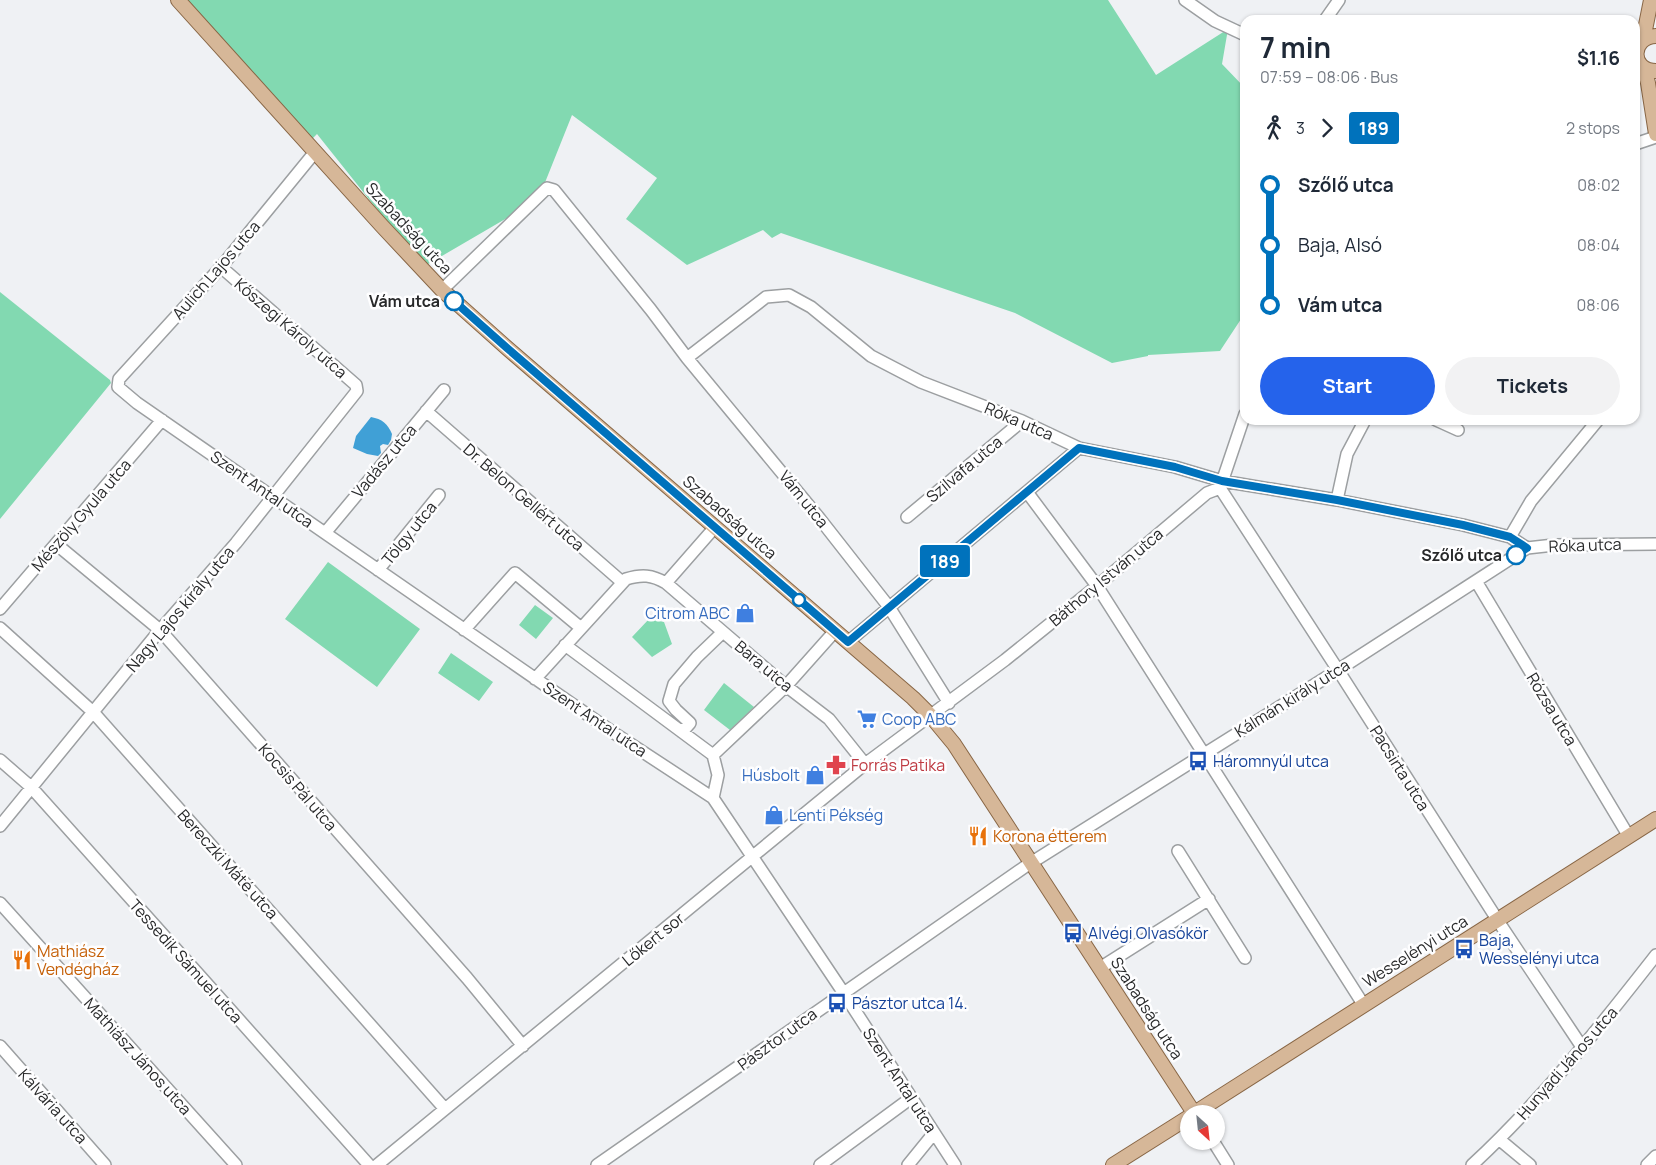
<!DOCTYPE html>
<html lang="en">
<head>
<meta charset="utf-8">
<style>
  :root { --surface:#fff; --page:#f2f2f3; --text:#1f2937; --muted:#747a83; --accent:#2563eb }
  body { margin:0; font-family:Manrope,sans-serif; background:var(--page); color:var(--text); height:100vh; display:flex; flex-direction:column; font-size:19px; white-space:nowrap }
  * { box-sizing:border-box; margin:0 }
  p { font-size:16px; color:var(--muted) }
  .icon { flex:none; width:28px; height:28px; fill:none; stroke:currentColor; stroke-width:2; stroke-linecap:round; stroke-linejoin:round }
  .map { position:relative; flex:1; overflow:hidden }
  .panel { position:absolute; left:1240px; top:15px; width:400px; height:410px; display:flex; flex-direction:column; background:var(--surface); border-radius:15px; box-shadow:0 1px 4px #0004 }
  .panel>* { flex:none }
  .badge { padding:0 10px; border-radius:4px; font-size:18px; line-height:32px }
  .needle { width:32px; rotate:153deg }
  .controls { position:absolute; left:1180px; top:1105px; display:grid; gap:10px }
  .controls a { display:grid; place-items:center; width:45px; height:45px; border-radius:50%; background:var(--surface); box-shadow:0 1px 4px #0004; font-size:25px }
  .map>.badge { position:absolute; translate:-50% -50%; box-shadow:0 0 0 2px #fff }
  .legs { display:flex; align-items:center; gap:8px; height:55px; padding:0 20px; font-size:16px }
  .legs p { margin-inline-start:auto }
  .summary { display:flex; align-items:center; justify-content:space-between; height:85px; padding:0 20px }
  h1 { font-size:28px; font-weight:700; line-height:38px }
  .cta { display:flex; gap:10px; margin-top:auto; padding:10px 20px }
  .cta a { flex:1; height:58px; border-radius:30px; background:var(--accent); color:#fff; font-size:20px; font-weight:700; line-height:58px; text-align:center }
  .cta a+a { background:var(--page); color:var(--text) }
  ul { padding:0 20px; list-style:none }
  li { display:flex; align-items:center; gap:18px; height:60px; font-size:19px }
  li i { display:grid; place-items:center; width:8px; height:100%; margin:0 6px; background:currentColor }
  li i::after { content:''; width:12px; height:12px; margin:-6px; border:4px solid; border-radius:50%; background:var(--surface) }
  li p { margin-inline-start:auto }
  li:first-child i { background:linear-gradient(#0000 50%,currentColor 0) }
  li:last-child i { background:linear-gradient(currentColor 50%,#0000 0) }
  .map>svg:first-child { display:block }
</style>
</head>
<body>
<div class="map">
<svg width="1656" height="1165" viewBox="0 0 1656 1165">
  <rect width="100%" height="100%" fill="#eff1f4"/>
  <!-- green -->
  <path fill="#82d9b1" d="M183,0H1108L1156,75L1228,29L1222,64L1245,88V313L1220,351L1148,355V356L1112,363L1015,313L781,233L772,238L763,230L687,265L626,219L657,178L572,115L538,200L423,267L317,134L311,140Z
    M0,292L110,380L111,383L0,519Z
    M328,562L420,629L377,687L285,619Z
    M535,605L553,618L536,639L519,625Z
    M649,619L664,622L672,644L652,657L632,637Z
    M451,653L493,682L479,701L438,673Z
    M724,683L754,707L730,730L704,710Z"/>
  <!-- water -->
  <path fill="#40a0d6" d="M371,417C382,419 388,424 392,434L391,440L388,445L383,444L380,446L381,453L378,456L367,454L353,448L356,436Z"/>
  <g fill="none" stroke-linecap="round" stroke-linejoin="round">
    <defs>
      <path id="minor" d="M1185,0L1215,21L1245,35
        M1325,20L1339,0
        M1635,144L1656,137
        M315,152L221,267L119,379L118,387L137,403L614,733L713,798L843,992L955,1165
        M442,290L547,188L554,190L651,310L687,358L820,519L889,607L949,703
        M687,358L766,297L789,295L811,307L871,356L921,382L1022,421L1079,448L1175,467L1222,481L1337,500L1463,525L1510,537L1527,548L1554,545L1656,544
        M426,411L622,582
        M1436,420L1458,430
        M1220,488L1338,670L1502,927L1582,1047
        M1027,492L1097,586L1363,1004
        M1337,500L1347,454L1365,420
        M907,517L1022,421
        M325,533L444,390
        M1510,537L1531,501L1598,420
        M56,544L160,630L467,978L523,1046
        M378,570L439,495
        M1476,581L1625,830L1630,836
        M666,583L715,527
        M0,609L162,420
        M0,628L93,712L445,1109
        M464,630L515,573L581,628
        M848,642L1079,448
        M565,645L713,755L718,775L713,798
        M535,679L626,579C642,574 652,575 666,583L786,686L829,719L865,764
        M682,732L690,723L676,710L669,701L674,684L697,657L723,632
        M713,755L786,686L835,631
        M0,760L31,787L369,1165
        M0,826L160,630L236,543L357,391L356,385L221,267
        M1178,851L1245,958
        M0,903L236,1165
        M1100,968L1209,899
        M0,1046L105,1165
        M1500,1140L1530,1165
        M1213,1141L1228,1165
        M377,1165L865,764L1005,660L1097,586L1207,493L1220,488L1245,414
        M597,1165L1026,866L1338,670L1527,548
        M820,1165L911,1098
        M908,1165L934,1133
        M1472,1165C1540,1102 1599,1028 1656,955
        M1647,1165L1656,1156"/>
      <path id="major" d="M178,0L382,226L442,290L507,348L913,698L930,715L954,744L1194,1113
        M1656,36C1630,37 1630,71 1656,71
        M1643,40L1651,0
        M1644,68L1648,83L1656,134
        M1193,1114L1656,819
        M1113,1165L1189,1117"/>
    </defs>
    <!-- minor casing -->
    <use href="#minor" stroke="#9c9fa1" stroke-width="14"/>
    <!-- major casing -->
    <use href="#major" stroke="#886645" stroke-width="16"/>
    <!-- minor -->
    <use href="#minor" stroke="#fff" stroke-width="11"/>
    <!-- major -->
    <use href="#major" stroke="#d6b798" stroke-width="14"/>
  </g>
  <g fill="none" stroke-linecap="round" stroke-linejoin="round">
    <defs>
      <path id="line-1" d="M454,301L507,348L848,642L1079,448L1175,467L1222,481L1337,500L1463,525L1510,537L1527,548L1516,555"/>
    </defs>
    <!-- line-1 casing -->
    <use href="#line-1" stroke="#fff" stroke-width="11"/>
    <!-- line-1 -->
    <use href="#line-1" stroke="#0072bc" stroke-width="8"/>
  </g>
  <!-- icons -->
  <defs>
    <symbol id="shop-bare" viewBox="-9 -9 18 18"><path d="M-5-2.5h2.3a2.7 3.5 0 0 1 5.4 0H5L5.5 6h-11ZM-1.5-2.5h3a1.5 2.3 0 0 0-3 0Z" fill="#3f7fe0" stroke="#fefeff" stroke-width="2.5" paint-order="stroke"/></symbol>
    <symbol id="supermarket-bare" viewBox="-9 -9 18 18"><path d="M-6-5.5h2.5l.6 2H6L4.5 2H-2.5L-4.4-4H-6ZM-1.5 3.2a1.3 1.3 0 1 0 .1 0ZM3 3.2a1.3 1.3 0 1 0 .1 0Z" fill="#3f7fe0" stroke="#fefeff" stroke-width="2.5" paint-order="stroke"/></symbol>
    <symbol id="bus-bare" viewBox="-9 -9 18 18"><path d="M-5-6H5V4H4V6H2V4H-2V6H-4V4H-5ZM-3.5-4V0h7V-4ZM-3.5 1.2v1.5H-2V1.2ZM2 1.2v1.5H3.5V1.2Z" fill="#1a4fb4" stroke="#fefeff" stroke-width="2.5" paint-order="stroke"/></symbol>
    <symbol id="pharmacy-bare" viewBox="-9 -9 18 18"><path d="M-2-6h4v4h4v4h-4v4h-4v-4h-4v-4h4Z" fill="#e0444e" stroke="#fefeff" stroke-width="2.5" paint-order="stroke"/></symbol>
    <symbol id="restaurant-bare" viewBox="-9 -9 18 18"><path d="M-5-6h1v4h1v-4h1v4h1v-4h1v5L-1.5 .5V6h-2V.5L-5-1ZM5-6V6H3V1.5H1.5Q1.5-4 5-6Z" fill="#e8710a" stroke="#fefeff" stroke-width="2.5" paint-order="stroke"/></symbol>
  </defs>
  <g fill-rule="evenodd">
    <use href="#shop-bare" x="731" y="599" width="28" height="28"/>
    <use href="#supermarket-bare" x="853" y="705" width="28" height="28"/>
    <use href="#bus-bare" x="1184" y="747" width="28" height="28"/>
    <use href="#pharmacy-bare" x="822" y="751" width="28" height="28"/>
    <use href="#shop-bare" x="801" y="761" width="28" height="28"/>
    <use href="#shop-bare" x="760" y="801" width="28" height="28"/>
    <use href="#restaurant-bare" x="964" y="822" width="28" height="28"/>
    <use href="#bus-bare" x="1059" y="919" width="28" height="28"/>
    <use href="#bus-bare" x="1450" y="935" width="28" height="28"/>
    <use href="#restaurant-bare" x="8" y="946" width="28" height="28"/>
    <use href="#bus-bare" x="823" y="989" width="28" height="28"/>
  </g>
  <!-- markers -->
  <g fill="#fff" stroke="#0072bc" stroke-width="2.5">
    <circle cx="454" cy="301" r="9"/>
    <circle cx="1516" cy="555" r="9"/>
    <circle cx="799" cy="600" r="6"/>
  </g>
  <g text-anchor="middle" stroke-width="5" stroke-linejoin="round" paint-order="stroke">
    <!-- street labels -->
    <g font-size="16" fill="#28292a" stroke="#fefeff">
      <text transform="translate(409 228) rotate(47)" y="6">Szabadság utca</text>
      <text transform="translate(216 270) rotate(-49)" y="6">Aulich Lajos utca</text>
      <text transform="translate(291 328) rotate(41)" y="6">Kőszegi Károly utca</text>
      <text transform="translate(1019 421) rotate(23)" y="6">Róka utca</text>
      <text transform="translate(384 461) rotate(-50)" y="6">Vadász utca</text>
      <text transform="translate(964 469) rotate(-40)" y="6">Szilvafa utca</text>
      <text transform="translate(262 489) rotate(35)" y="6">Szent Antal utca</text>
      <text transform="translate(524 497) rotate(41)" y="6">Dr. Belon Gellért utca</text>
      <text transform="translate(804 499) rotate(51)" y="6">Vám utca</text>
      <text transform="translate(81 515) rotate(-49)" y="6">Mészöly Gyula utca</text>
      <text transform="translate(730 517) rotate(41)" y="6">Szabadság utca</text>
      <text transform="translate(409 533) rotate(-51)" y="6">Tölgy utca</text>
      <text transform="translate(1585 545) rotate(-2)" y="6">Róka utca</text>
      <text transform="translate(1106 577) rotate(-40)" y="6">Báthory István utca</text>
      <text transform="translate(180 609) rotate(-50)" y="6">Nagy Lajos király utca</text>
      <text transform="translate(764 666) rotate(40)" y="6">Bara utca</text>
      <text transform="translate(1292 698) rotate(-32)" y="6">Kálmán király utca</text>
      <text transform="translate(1552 709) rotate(59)" y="6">Rózsa utca</text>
      <text transform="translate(595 719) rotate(34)" y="6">Szent Antal utca</text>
      <text transform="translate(1400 768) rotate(58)" y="6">Pacsirta utca</text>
      <text transform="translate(298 787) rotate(49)" y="6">Kocsis Pál utca</text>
      <text transform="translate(228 864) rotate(48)" y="6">Bereczki Máté utca</text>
      <text transform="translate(653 939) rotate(-39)" y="6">Lőkert sor</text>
      <text transform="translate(1415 951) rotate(-32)" y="6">Wesselényi utca</text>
      <text transform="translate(186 961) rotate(48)" y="6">Tessedik Sámuel utca</text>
      <text transform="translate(1147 1008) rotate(57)" y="6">Szabadság utca</text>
      <text transform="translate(777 1039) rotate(-36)" y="6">Pásztor utca</text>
      <text transform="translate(138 1056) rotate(48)" y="6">Mathiász János utca</text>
      <text transform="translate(1567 1063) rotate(-49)" y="6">Hunyadi János utca</text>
      <text transform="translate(900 1080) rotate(57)" y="6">Szent Antal utca</text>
      <text transform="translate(53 1106) rotate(48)" y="6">Kálvária utca</text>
    </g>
    <!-- stop labels -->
    <g font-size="16" font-weight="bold" fill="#28292a" stroke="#fefeff" text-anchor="end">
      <text x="440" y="307">Vám utca</text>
      <text x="1502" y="561">Szőlő utca</text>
    </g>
    <!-- shop labels -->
    <g font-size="16" fill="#366cbe" stroke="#fefeff" text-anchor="end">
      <text x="730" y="619">Citrom ABC</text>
      <text x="882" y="725" text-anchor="start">Coop ABC</text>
      <text x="800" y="781">Húsbolt</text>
      <text x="789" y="821" text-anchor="start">Lenti Pékség</text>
    </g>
    <!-- transit labels -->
    <g font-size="16" fill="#164399" stroke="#fefeff" text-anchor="start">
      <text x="1213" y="767">Háromnyúl utca</text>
      <text x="1088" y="939">Alvégi Olvasókör</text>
      <text x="1479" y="946">Baja,<tspan x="1479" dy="18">Wesselényi utca</tspan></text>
      <text x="852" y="1009">Pásztor utca 14.</text>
    </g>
    <!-- health labels -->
    <g font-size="16" fill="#be3a42" stroke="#fefeff" text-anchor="start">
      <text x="851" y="771">Forrás Patika</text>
    </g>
    <!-- food labels -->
    <g font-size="16" fill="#c56008" stroke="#fefeff" text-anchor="start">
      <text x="993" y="842">Korona étterem</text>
      <text x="37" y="957">Mathiász<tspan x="37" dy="18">Vendégház</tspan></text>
    </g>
  </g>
</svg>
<div class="controls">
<a><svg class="needle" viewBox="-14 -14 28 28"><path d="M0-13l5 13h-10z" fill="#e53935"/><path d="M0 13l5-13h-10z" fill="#747a83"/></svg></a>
</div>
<b class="badge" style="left:945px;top:561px;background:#0072bc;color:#fff">189</b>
<section class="panel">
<div class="summary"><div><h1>7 min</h1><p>07:59 – 08:06 · Bus</p></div><b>$1.16</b></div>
<div class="legs"><svg class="icon" aria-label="walk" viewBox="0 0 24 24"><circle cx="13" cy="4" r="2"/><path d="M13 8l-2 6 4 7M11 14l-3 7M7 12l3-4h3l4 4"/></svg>3<svg class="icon" aria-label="forward" viewBox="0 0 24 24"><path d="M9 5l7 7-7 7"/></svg><b class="badge" style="background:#0072bc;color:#fff">189</b><p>2 stops</p></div>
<ul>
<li><i style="color:#0072bc"></i><b>Szőlő utca</b><p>08:02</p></li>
<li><i style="color:#0072bc"></i><span>Baja, Alsó</span><p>08:04</p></li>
<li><i style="color:#0072bc"></i><b>Vám utca</b><p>08:06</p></li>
</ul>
<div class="cta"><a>Start</a><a>Tickets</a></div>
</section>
</div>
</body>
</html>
